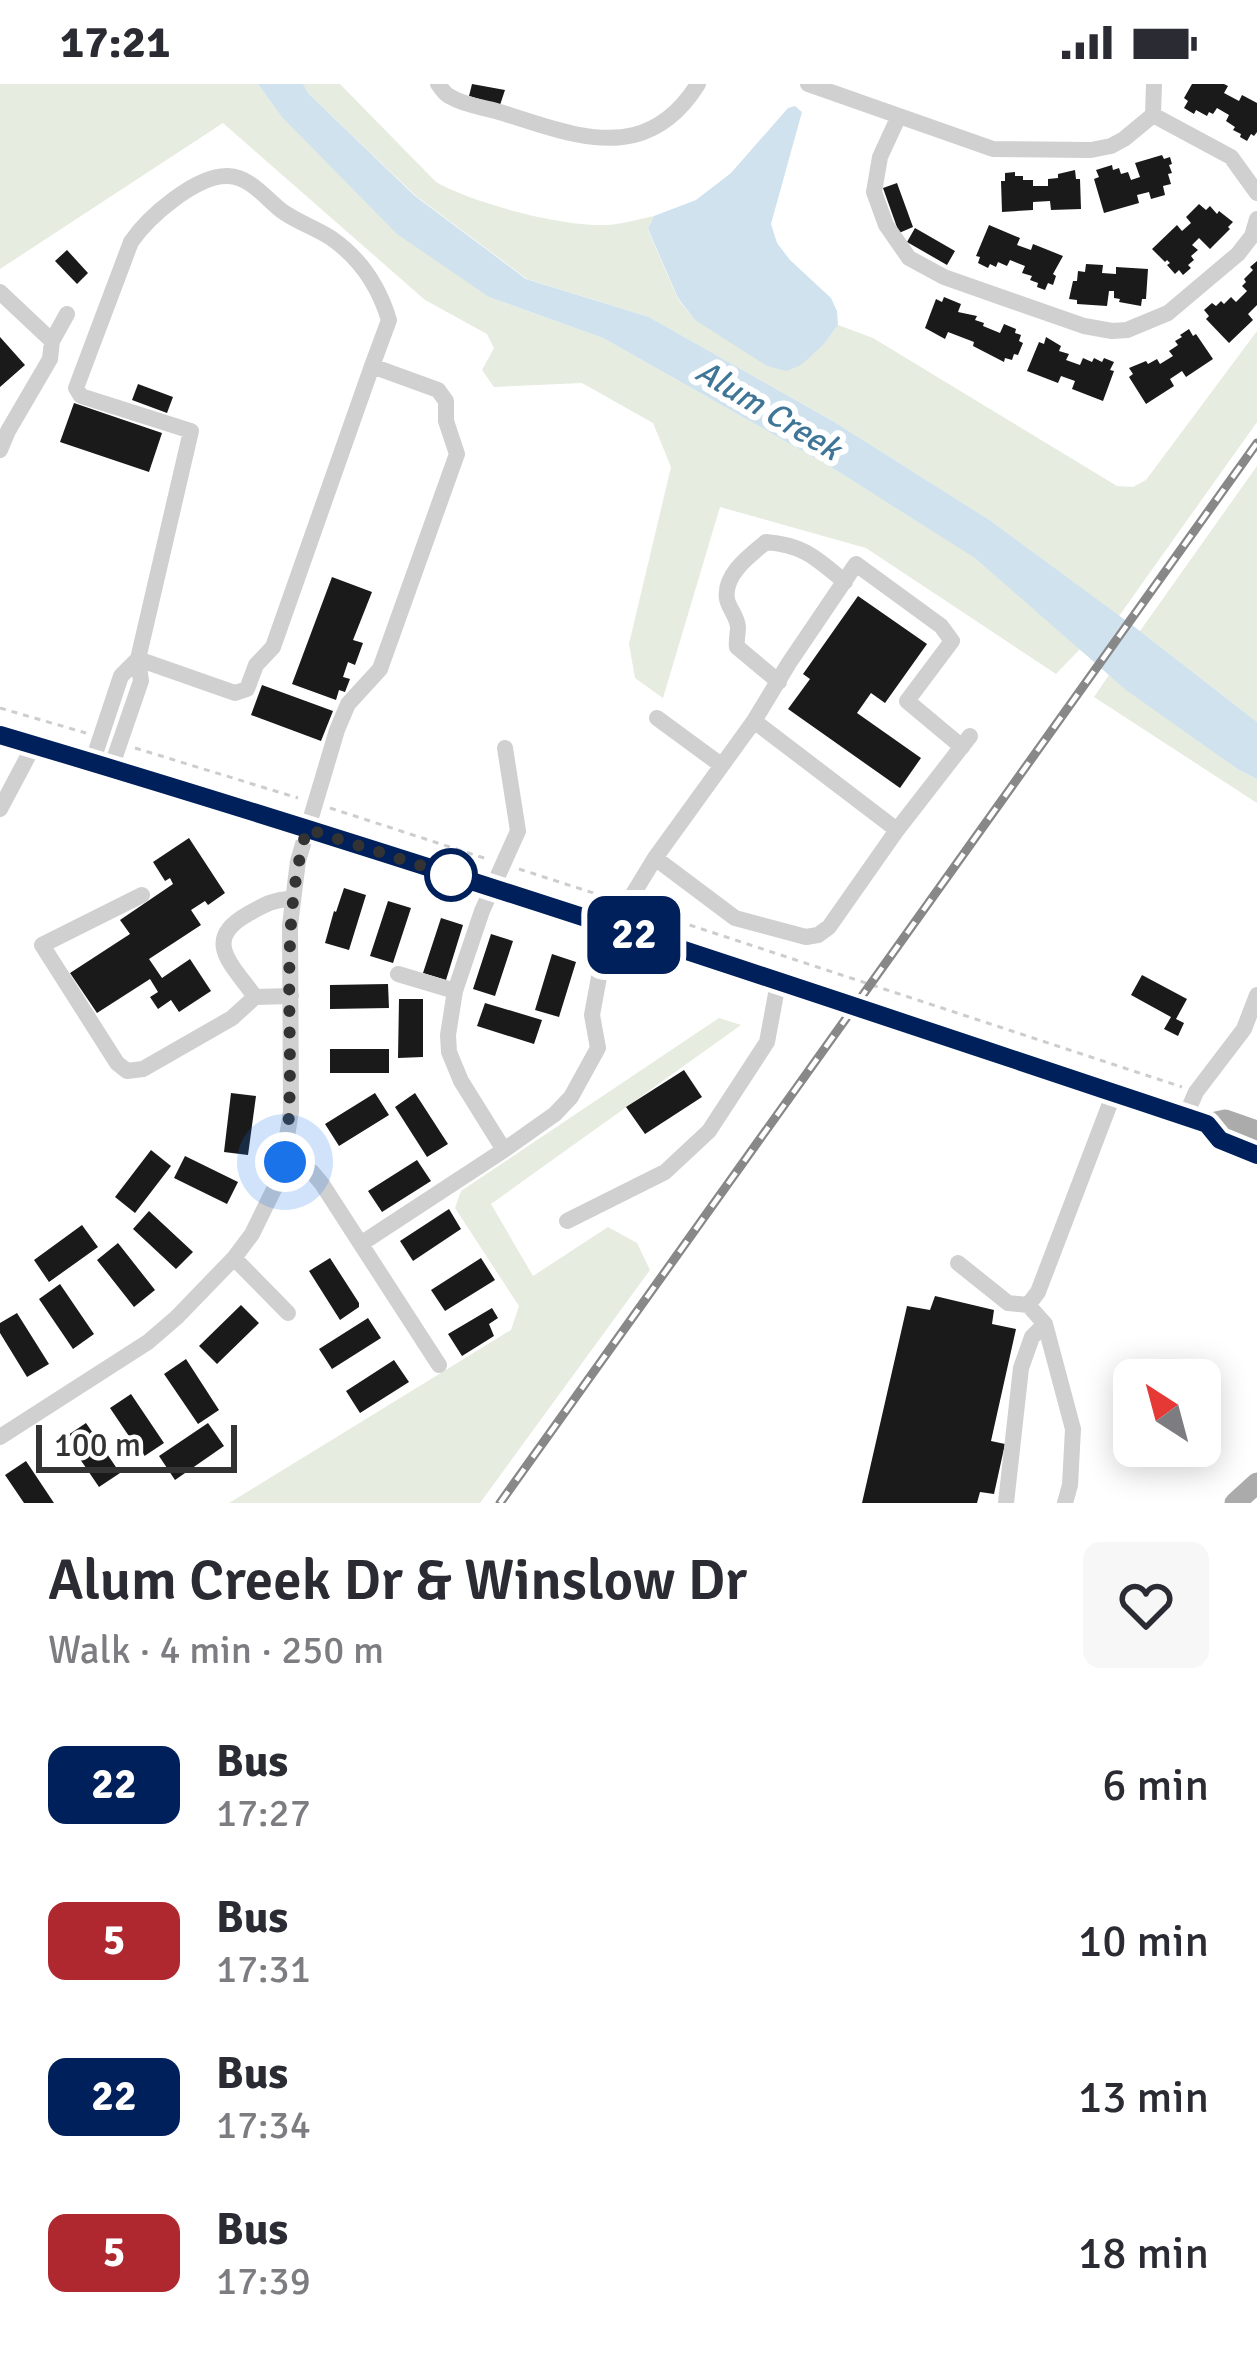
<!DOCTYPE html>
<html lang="en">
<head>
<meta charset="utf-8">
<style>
  :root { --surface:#fff; --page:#f7f7f7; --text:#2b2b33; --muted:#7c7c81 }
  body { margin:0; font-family:Signika,sans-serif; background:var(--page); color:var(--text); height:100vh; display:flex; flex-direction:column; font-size:45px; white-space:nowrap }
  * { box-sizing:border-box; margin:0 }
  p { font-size:39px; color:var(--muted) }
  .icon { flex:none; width:66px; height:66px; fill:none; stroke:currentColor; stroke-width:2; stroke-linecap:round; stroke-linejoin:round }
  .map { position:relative; height:1419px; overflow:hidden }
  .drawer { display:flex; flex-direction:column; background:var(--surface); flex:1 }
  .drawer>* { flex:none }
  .badge { padding:0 24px; border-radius:18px; font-size:42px; line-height:78px }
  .needle { width:78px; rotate:324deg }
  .controls { position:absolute; left:1113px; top:1275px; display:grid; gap:24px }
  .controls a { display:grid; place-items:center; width:108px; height:108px; border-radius:18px; background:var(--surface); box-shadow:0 6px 30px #0003; font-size:60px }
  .scale { position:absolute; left:36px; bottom:30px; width:201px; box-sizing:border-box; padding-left:12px; border:6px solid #333; border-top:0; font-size:33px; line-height:42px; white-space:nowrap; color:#333; -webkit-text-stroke:9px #fff; paint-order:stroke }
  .you { position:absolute; width:60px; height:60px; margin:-30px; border:9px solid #fff; border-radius:50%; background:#1a73e8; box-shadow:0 0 0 18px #1a73e833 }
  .map>.badge { position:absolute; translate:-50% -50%; box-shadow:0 0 0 6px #fff }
  .round { display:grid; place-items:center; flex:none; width:126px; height:126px; border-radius:18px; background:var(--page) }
  .overview { display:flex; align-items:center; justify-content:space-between; height:204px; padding:0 48px }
  h1 { font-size:57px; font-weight:600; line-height:90px }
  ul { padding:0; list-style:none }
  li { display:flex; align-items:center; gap:36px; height:156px; padding:0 48px }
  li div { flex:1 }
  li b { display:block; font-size:45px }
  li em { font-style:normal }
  li .badge { min-width:132px; font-weight:700; text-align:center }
  .status { display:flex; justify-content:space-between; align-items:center; height:84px; padding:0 60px; background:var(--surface); direction:ltr }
  .status svg { height:33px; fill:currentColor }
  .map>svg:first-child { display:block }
</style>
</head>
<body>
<div class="status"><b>17:21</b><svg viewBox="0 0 49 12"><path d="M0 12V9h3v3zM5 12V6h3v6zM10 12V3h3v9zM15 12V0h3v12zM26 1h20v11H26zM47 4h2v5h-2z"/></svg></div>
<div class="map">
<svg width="1257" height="1419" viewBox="0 0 1257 1419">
  <rect width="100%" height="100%" fill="#fff"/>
  <!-- green -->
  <path fill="#e6ecdf" d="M0,0H258L281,32L489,213L603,254L831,383L976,474L1080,565L1056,590L866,464L720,423L663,614L635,594L629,560L671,383L653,339L582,299L494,303L482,286L494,264L487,250L425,216L223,39L0,185Z
    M303,0H340L436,98C475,120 563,143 608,141C623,140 639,135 654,132L648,146L678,215L695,236L824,260L838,241L873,254L1117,402L1133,403L1146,396L1257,247V338L1119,532L991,437L836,339L649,233L527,195L416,112L309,10Z
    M1257,382V638L1140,547Z
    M1109,591L1239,686L1257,695V719L1094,613Z
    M719,934L741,941L491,1120L533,1192L608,1143L637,1159L650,1186L480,1419H229L511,1246L519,1222L455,1124L461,1107Z"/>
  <!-- water -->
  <path fill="#cfe2ee" d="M258,0H303L309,10L415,112L526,195L649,233L836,339L991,437L1140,547L1257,638V695L1239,686L1126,606L975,474L831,383L603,254L489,213L397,150L281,32Z
    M795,22L802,28L771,140L777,159L790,176L831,214L837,227L838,241L824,260L801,281L786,287L767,282L695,236L678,214L648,145L654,132L696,116L731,89L788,24Z"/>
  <!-- building -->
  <path fill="#1a1a1a" d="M472,0L505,6L500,21L469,12Z
    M1192,0H1224L1228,2L1224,9L1239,17L1242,11L1257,19V48L1254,52L1251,50L1247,57L1240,53L1241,50L1233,46L1235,43L1226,37L1229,31L1217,24L1213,30L1209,28L1207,32L1196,26L1194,30L1184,24L1188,17L1184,14Z
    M1162,71L1164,75L1170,73L1172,80L1169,81L1172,89L1168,90L1171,100L1163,102L1165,111L1151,115L1149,108L1137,111L1139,119L1104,129L1094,95L1099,93L1096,86L1112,81L1113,86L1119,84L1121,90L1128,88L1131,96L1140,93L1135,79Z
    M1075,86L1076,95H1080L1081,125L1051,126L1050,117L1033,118V126L1002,128L1001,97H1005V89L1015,88V92H1023V96H1033V102H1048V95L1058,94V90Z
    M897,99L913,143L899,149L883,104Z
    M1199,120L1206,126L1210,122L1217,130L1219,127L1233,138L1228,143L1230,145L1210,165L1199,154L1192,161L1198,166L1191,172L1194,176L1188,181L1191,184L1183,191L1179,186L1175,190L1167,181L1170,179L1167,176L1165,178L1152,165L1177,141L1182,147L1191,139L1186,133Z
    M989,141L1020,154L1017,161L1031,166L1033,160L1063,172L1053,190L1056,192L1053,201L1048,199L1045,206L1037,203L1038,199L1030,196L1032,192L1022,189L1025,182L1010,176L1007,182L998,178L996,183L990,180L988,184L978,179L980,173L976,172Z
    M915,144L955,167L947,181L907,158Z
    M67,166L88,189L77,200L55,177Z
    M1257,177V221L1248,230L1253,236L1229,259L1206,235L1209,232L1204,226L1212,219L1216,222L1221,217L1224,220L1231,213L1236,218L1247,207L1242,202L1246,198L1244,195L1253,186L1250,183Z
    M1086,180L1103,181L1102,189L1116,190V183L1148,185L1146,215H1142L1141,222L1119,218L1120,215L1114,214V207H1109L1107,222L1077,220V216L1069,215L1073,197H1077L1078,187L1085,188Z
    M944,213L961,220L958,228L977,232L975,236L984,239L983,242L1000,249L1004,240L1016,245L1015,249L1021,251L1019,257L1023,259L1018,271L1014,270L1012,276L1005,274L1004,278L973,262L974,258L948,248L945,255L925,244L936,215L942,218Z
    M1189,245L1193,252L1196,250L1213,275L1186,293L1182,287L1170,295L1174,302L1146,320L1129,293L1133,290L1129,284L1146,277L1148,280L1157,275L1160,280L1173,272L1169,267L1178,261L1175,257L1182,253L1180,251Z
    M0,253L25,281L0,303Z
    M1046,253L1061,262L1059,267L1069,270L1066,276L1080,281L1083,274L1092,278L1094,274L1102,278L1104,274L1114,278L1110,286L1114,287L1103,317L1072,305L1075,297L1061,292L1058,299L1027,287L1039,258L1044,260Z
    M138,300L173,313L167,329L132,316Z
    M74,319L162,349L149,388L60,358Z
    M332,493L372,508L353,556L363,559L355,581L348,578L343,593L350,595L345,608L339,606L336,616L292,600Z
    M858,512L927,560L885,619L871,609L857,629L921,674L900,704L788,625L810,595L803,590Z
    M262,601L333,627L321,657L251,631Z
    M189,754L225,809L208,821L205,817L191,826L201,841L149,875L162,894L190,875L211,907L179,928L171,916L158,925L150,913L158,908L150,895L97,929L70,889L130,850L120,836L173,800L170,794L165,797L153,778Z
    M344,804L366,811L349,866L325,859L334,827L336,828Z
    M388,817L411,824L393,879L370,872Z
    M441,834L463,841L446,896L423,889Z
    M491,850L513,857L495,912L473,905Z
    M552,870L576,878L559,933L535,926Z
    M1142,891L1187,915L1176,935L1184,939L1178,952L1164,945L1171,933L1131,911Z
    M388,900L389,924L330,925V901Z
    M399,915H423V973L398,974Z
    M485,919L542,936L534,960L477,942Z
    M330,965H389V989H330Z
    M684,986L702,1013L645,1050L626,1023Z
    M231,1009L256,1012L248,1071L224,1068Z
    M375,1009L389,1031L339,1062L325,1040Z
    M415,1009L448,1060L427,1073L395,1023Z
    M151,1066L171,1082L135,1129L115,1113Z
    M185,1072L238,1098L227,1120L174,1094Z
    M417,1076L431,1097L382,1128L368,1107Z
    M449,1125L461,1145L413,1177L400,1157Z
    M149,1127L193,1168L176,1185L133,1145Z
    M82,1141L98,1163L49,1198L34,1176Z
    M118,1159L155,1206L134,1223L97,1176Z
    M330,1174L359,1219V1223L340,1236L309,1187Z
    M481,1174L495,1196L445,1227L431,1206Z
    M60,1200L94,1250L73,1265L39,1215Z
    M935,1212L994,1226L992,1240L1016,1245L991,1357L1005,1360L994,1410L980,1408L977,1419H862L907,1222L930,1226Z
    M241,1221L259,1239L217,1280L199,1262Z
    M492,1224L498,1234L489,1240L494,1252L462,1272L448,1250Z
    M17,1229L49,1280L27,1293L0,1249V1239Z
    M368,1234L381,1254L332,1285L319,1265Z
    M186,1275L219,1326L198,1340L164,1290Z
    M394,1276L409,1298L360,1329L346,1307Z
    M131,1310L164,1359L143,1373L110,1324Z
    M86,1339L120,1389L99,1403L65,1353Z
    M208,1339L224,1362L175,1396L159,1372Z
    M26,1377L54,1419H24L5,1391Z"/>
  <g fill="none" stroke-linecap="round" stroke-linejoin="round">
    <!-- path -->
    <path stroke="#cdcdcd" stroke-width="3" stroke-dasharray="6 6" stroke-linecap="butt" d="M0,624L86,649
      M135,664L298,714
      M330,724L487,775
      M519,785L612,815
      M644,826L1182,1003"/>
    <!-- minor -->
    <path stroke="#d0d0d0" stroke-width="16" d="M438,0C443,6 444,10 451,13C464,21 482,23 496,27C538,39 590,62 634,51C662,44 683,24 698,0
      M808,0L993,65L1091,66L1111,62L1124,55L1153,31L1154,0
      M1153,31L1231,73L1257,109
      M898,34L880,73L874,108L886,141L909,174L944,193L1084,242L1112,247L1127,246L1168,229L1238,170L1252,152L1257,135
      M0,208L52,257
      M0,366L8,347L50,275L52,257L67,230
      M779,598L737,563C736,556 738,550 738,543C737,532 729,525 727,515C723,491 750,471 766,458C804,461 816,474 845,498
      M657,634L721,681
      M754,637L897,746
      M92,679L121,592L138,575
      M111,684L141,597L138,575
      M0,725L34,661
      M655,774L735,834L806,853L818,851L829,843L897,746L970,652
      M142,811L42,861L117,979L127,987L143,985L232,934L255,913L291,912
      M616,845L627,820L655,774L754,637L789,579L856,480L941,542L952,557L907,617L962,663
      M398,890L455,907
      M255,913C232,880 201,856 248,830C264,821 274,815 292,815
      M1185,1033L1196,1008L1244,945L1257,911
      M504,1066L461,997L449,968L448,951L455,907L482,827L518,747L505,664
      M285,1078L312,1088L322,1100L439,1281
      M567,1137L665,1088L709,1047L767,958L778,899
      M362,1159L504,1066L555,1030L571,1013L598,964L592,931L599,893
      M234,1174L288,1229
      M958,1179L1008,1219L1028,1221L1045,1240L1073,1345L1070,1401L1065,1419
      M1028,1221L1038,1208L1114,1009
      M0,1353L148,1258L177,1233L234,1174L252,1150L281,1091L291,1027L290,841L298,777L337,646L348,620L380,585L457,370L446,337V317L438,306L372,282L389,236C379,203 360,174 331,154C316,144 297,138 282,127C266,115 251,93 228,92C196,91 148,133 131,158L76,304L81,312L191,347L138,575L235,609L247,605L256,581L273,563L372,282
      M1006,1419L1021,1284L1032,1253L1045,1240"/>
    <!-- major -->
    <path stroke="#ababab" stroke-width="21" d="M0,651L491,803L1207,1040L1225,1036L1257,1047
      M1207,1040L1220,1056L1257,1071
      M1235,1419L1257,1399"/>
    <defs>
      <path id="rail" d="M500,1419L1257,359"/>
    </defs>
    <!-- rail casing -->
    <use href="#rail" stroke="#888" stroke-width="9"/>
    <!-- rail -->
    <use href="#rail" stroke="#fff" stroke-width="4.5" stroke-dasharray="14" stroke-linecap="butt"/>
  </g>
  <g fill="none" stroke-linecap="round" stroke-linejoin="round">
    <defs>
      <path id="line" d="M0,651C405,771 806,906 1207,1040L1220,1056L1257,1071"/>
    </defs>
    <!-- line casing -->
    <use href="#line" stroke="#fff" stroke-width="27"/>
    <!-- line -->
    <use href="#line" stroke="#00205b" stroke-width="18"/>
    <!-- walk -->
    <path stroke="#333" stroke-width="12" stroke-dasharray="0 21.6" d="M285,1078C299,967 275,853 307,745L457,793L451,791"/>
  </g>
  <!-- markers -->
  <circle fill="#fff" stroke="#00205b" stroke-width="6" cx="451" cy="791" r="24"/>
  <g text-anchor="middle" stroke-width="12" stroke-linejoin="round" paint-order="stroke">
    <!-- water labels -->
    <g font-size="33" font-style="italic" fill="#3f7597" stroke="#fff">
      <text transform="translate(769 325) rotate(31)" y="12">Alum Creek</text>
    </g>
  </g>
</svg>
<div class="controls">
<a><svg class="needle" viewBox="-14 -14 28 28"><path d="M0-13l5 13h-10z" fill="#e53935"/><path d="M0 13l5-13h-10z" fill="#7c7c81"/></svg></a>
</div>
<div class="scale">100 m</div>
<div class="you" style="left:285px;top:1078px"></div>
<b class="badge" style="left:634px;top:851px;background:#00205b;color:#fff">22</b>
</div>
<section class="drawer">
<div class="overview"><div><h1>Alum Creek Dr &amp; Winslow Dr</h1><p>Walk · 4 min · 250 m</p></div><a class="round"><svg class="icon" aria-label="heart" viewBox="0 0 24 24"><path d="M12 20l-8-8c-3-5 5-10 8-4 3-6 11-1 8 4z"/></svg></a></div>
<ul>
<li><span class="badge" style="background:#00205b;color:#fff">22</span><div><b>Bus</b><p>17:27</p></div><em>6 min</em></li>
<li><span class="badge" style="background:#af272f;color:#fff">5</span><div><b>Bus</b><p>17:31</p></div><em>10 min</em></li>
<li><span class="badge" style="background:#00205b;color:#fff">22</span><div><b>Bus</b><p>17:34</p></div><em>13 min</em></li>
<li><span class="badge" style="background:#af272f;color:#fff">5</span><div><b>Bus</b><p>17:39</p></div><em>18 min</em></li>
</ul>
</section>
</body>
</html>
